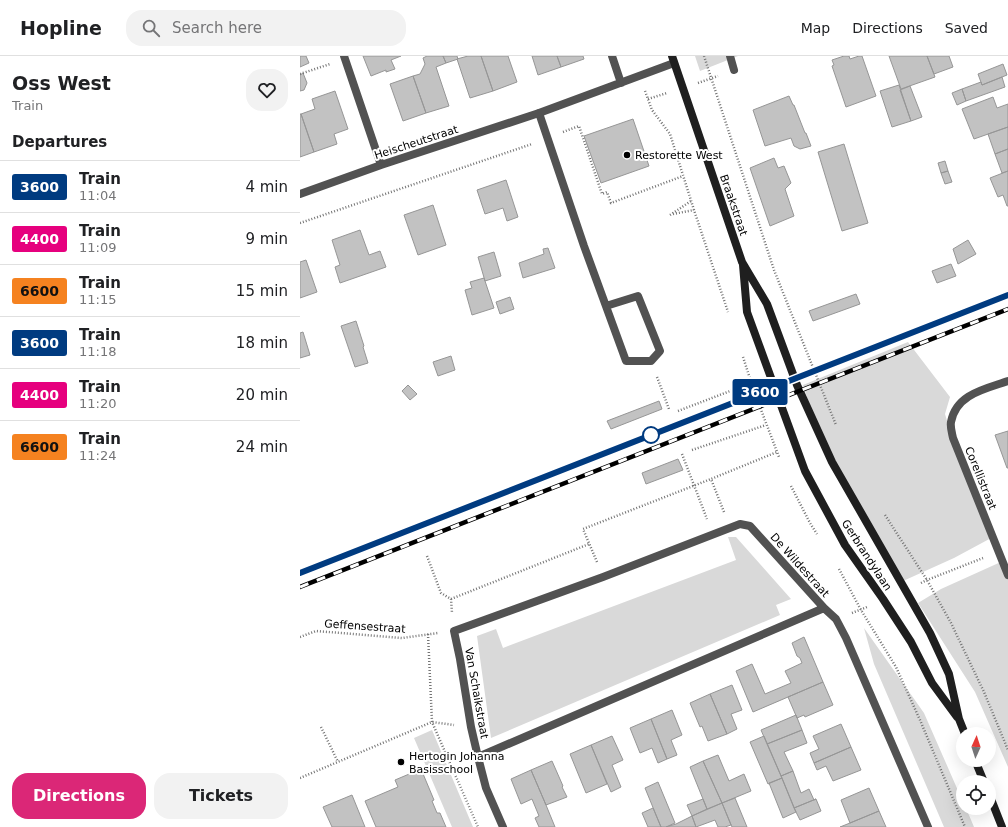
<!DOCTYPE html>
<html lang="en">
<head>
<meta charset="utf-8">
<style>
  :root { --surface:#fff; --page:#f2f2f2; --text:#202124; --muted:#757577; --line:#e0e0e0; --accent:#db2777 }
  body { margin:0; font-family:"DejaVu Sans",sans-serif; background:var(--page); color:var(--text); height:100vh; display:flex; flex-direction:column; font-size:15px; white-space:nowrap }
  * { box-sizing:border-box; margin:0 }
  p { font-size:13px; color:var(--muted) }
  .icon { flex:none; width:22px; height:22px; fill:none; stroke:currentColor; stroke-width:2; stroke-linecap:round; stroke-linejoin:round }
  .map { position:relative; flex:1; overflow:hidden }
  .side { display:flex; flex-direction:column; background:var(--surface); width:300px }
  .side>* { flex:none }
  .badge { padding:0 8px; border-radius:3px; font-size:14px; line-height:26px }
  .needle { width:26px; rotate:3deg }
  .fabs { position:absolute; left:656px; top:671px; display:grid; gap:8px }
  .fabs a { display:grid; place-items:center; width:40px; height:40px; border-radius:50%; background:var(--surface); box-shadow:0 4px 16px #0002; font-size:20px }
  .map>.badge { position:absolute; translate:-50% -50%; box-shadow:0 0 0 2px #fff }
  h2 { padding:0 12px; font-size:15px; line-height:36px }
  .round { display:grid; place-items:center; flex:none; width:42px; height:42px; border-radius:16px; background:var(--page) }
  .summary { display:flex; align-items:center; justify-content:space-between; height:68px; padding:0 12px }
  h1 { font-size:19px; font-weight:600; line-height:30px }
  .primary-button { display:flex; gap:8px; margin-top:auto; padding:8px 12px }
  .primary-button a { flex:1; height:46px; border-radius:16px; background:var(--accent); color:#fff; font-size:16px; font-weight:600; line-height:46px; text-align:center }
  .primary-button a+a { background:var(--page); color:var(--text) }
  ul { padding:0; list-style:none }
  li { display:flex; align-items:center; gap:12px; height:52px; padding:0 12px; border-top:1px solid var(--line) }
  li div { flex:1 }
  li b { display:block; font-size:15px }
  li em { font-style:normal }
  li .badge { min-width:44px; font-weight:700; text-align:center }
  header { display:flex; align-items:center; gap:24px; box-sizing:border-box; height:56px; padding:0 20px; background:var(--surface); border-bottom:1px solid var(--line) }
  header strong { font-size:19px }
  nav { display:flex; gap:22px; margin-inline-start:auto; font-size:14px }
  .search { width:280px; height:36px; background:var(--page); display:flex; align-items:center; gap:10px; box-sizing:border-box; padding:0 14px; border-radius:16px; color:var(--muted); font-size:15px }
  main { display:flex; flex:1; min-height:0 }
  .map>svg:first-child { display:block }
</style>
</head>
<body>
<header>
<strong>Hopline</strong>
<div class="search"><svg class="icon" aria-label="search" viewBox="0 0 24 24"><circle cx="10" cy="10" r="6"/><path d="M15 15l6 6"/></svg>Search here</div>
<nav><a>Map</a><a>Directions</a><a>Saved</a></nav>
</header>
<main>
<section class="side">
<div class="summary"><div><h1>Oss West</h1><p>Train</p></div><a class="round"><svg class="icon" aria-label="heart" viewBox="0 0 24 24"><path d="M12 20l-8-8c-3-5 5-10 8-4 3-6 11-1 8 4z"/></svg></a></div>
<h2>Departures</h2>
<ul>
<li><span class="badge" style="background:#003b80;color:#fff">3600</span><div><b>Train</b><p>11:04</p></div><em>4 min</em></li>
<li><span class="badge" style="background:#e6007e;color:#fff">4400</span><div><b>Train</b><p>11:09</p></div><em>9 min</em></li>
<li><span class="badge" style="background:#f58220;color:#111">6600</span><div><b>Train</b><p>11:15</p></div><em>15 min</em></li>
<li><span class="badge" style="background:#003b80;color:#fff">3600</span><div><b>Train</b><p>11:18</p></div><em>18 min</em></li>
<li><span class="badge" style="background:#e6007e;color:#fff">4400</span><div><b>Train</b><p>11:20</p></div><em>20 min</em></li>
<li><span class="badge" style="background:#f58220;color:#111">6600</span><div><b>Train</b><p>11:24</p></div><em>24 min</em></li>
</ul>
<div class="primary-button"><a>Directions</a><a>Tickets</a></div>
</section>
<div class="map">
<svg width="708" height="771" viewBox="0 0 708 771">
  <rect width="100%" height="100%" fill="#fff"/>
  <!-- green -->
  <path fill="#d9d9d9" d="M395,0H438L400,15Z
    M608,286L650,341L645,358L651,378L693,481L654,502L603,525L530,411L503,329Z
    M428,481H436L491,543L476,549L480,559L191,682L177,580L196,573L203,592L436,504Z
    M703,505L708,518V711L675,636L618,547L641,533Z
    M564,572L624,657L663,746V752H666L674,771H644L574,608Z
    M132,674L173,771H152L114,682Z"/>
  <!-- building -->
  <path fill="#c2c2c2" stroke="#969696" d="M0,0H6L9,7L0,11Z
    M63,0H101L91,4L95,13L86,16V14L71,20Z
    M127,0H143L146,7L136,11L149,50L126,57L113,20L120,18L125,8L123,2Z
    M143,0H157L158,3L146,7Z
    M168,0H181L193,35L170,42L157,3Z
    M181,0H208L217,26L193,35Z
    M232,0H257L261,11L238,19Z
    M257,0H283L284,3L261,11Z
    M544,0H549L550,3L559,0H562L576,40L546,51L532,10L534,9L532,4Z
    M589,0H627L635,21L601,33Z
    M627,0H649L653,11L634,18Z
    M703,8L707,19L682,29L678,18Z
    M3,17L7,27L4,34L0,35V19Z
    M113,20L126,57L103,65L90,28Z
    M702,21L705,31L666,45L662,33L681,26L682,29Z
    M599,29L611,65L592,71L580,35Z
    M610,30L622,61L611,65L600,34Z
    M662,33L666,45L657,49L652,37Z
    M35,35L48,73L34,78L37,88L14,96L1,58L15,53L12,43Z
    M489,40L493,49H494L505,77H506L511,90L500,93L494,90L491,82L465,90L453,54Z
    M693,41L697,52L708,48V71L674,83L662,53Z
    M0,58H1L14,96L0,101Z
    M333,63L349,110L301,127L284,80Z
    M708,71V93L695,98L688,78Z
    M544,88L568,167L542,175L518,96Z
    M708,93V115L702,117L695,98Z
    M474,102L478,112L484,110L491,127L485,133L494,160L470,170L450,112Z
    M645,105L648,115L641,117L638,107Z
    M648,115L652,126L645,128L641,117Z
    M708,115V150H707L703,139L698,141L690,122Z
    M206,124L218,161L207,165L203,152L185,158L177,134Z
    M133,149L146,189L118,199L104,159Z
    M60,174L69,199L80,195L86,211L40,227L35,211L40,209L32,184Z
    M668,184L676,198L658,208L653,193Z
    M248,192L255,212L223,222L219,207L244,198L243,193Z
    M194,196L201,220L185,225L178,201Z
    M6,204L17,236L0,242V206Z
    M651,208L656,220L637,227L632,215Z
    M184,222L194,252L172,259L165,234L172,232L170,226Z
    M556,238L560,248L513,265L509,255Z
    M210,241L214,253L200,258L196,246Z
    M56,265L64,290L63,291L68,307L55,311L41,270Z
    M3,276L10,299L0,302V277Z
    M151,300L155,314L138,320L133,306Z
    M108,329L117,338L110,344L102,335Z
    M359,345L362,353L311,373L307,365Z
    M708,375V412H707L695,379Z
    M378,403L383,414L346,428L342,417Z
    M504,581L523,626L453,656L436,615L452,608L465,638L491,627L485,615L502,607L500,602L497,600L492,587Z
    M523,626L533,649L505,661L504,659L497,662L488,641Z
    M432,629L442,654L431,658L437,673L427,678L410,638Z
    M410,638L427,678L408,685L402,670L400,671L390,647Z
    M372,654L382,679L371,684L377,699L367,703L351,663Z
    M496,659L502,674L467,688L461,674Z
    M351,663L367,703L358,707L352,692L340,697L330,672Z
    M541,668L551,691L514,707L510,697L519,693L513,680Z
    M502,674L507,687L484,696L493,715L481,720L467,688Z
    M312,680L323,704L312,709L321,731L311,736L291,689Z
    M464,680L482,722L468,728L450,686Z
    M291,689L307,728L286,737L270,698Z
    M551,691L561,714L533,725L526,710L517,714L514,707Z
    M418,699L429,725L444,718L451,735L422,747L403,705Z
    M252,705L263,730L262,731L267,741L246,749L231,714Z
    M403,705L422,747L407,753L390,711Z
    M121,713L134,744L132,745L137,757H140L146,771H76L65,745L98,731L95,724Z
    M231,714L246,749L255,771H239L235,762L239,760L232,743L221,748L211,723Z
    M493,715L501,737L509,733L514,744L516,743L494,752L481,720Z
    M482,722L496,756L483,762L469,727Z
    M358,726L375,767L366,771H361L345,732Z
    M569,732L579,755L550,767L541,744Z
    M52,739L65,771H32L23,751Z
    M435,742L447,771H432L422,747Z
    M403,743L407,753L392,760L387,749Z
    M516,743L521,755L500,764L494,752Z
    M422,747L431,769L425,771H418L415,764L396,771L392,760Z
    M353,752L361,771H348L342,757Z
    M579,755L586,771H540L550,767Z
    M392,760L396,771H366L376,768Z"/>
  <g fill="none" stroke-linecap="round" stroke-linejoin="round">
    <!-- path -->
    <path stroke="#747474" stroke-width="2.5" stroke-dasharray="1 2" stroke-linecap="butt" d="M404,0L474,214L536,369
      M0,18L30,8
      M398,27L418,20
      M345,35L352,54L370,78L394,154L428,256
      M348,43L367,37
      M263,76L279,70L302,138L307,136L311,147L383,120
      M373,158L394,154
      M370,159L391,145
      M0,167L232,88
      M443,301L455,338L479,401
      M357,321L369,353
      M378,355L451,327
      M392,394L466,369
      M382,398L407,463
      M491,430L510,467L517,478
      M424,456L411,423L477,396
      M585,459L627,524L651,567L684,636L708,694
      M127,500L141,537L151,543L152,557
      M297,506L283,473L411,423
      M539,513L561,554L596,611L620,664L665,771
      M621,527L627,524L683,502
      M151,543L289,488
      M552,557L567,551
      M128,578L132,666L178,771
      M0,581L16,575L102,582L138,577
      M21,671L38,706
      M0,722L132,666L154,669"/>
    <!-- lane -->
    <path stroke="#525252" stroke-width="8" d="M430,0L434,14
      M239,57L284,190L326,305H351L360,295L338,240L306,250"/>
    <!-- street -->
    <path stroke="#525252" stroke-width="8" d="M44,0L81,109
      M312,0L321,27
      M0,138L81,109L239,57L374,7
      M708,325C685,333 656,338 651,366C650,371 652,377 653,382L708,519
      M178,701L524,552
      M203,771L186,732L178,701L171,671L160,603L154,575L303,521L440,468L450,470L524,552L536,563L546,582L628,771"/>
    <!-- secondary -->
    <path stroke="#1f1f1f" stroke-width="8" d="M372,0L442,206L467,248L497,329L532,406L630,577L649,618L659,663L665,678
      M443,209L447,256L505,415L545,489L583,543L611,586L632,627L657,661
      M675,704L684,726
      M689,738L702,771"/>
    <defs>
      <path id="rail" d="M0,517L708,239
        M0,531L708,253"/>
    </defs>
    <!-- rail casing -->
    <use href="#rail" stroke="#000" stroke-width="4.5"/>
    <!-- rail -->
    <use href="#rail" stroke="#fff" stroke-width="3" stroke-dasharray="9" stroke-linecap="butt"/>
  </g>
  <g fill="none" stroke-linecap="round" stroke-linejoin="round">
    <defs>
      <path id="line" d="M0,517L708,239"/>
    </defs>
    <!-- line casing -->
    <use href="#line" stroke="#fff" stroke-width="9"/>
    <!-- line -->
    <use href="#line" stroke="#003b80" stroke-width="6"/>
  </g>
  <!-- markers -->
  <g fill="#000" stroke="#fff" stroke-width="1.5">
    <circle cx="327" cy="99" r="4"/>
    <circle cx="101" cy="706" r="4"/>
  </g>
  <circle fill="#fff" stroke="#003b80" stroke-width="2" cx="351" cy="379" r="8"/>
  <g text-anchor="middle" stroke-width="4" stroke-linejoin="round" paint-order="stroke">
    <!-- street labels -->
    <g font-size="11" fill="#000" stroke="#fff">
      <text transform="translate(116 86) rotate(-18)" y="4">Heischeutstraat</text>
      <text transform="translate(434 149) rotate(71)" y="4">Braakstraat</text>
      <text transform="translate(681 422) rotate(68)" y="4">Corellistraat</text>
      <text transform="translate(567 499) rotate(57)" y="4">Gerbrandylaan</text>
      <text transform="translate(500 509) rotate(48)" y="4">De Wildestraat</text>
      <text transform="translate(65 570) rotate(4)" y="4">Geffensestraat</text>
      <text transform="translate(177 637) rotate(80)" y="4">Van Schaikstraat</text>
    </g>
    <!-- poi labels -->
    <g font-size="11" fill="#000" stroke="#fff" text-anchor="start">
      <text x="335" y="103">Restorette West</text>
      <text x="109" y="704">Hertogin Johanna<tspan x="109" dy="13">Basisschool</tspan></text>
    </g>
  </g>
</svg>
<div class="fabs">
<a><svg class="needle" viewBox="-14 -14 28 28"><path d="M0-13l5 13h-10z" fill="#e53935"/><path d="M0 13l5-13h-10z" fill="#757577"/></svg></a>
<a><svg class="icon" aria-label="locate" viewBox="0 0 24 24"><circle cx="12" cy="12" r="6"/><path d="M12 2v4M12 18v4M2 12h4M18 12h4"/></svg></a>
</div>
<b class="badge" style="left:460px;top:336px;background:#003b80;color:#fff">3600</b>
</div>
</main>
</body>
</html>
